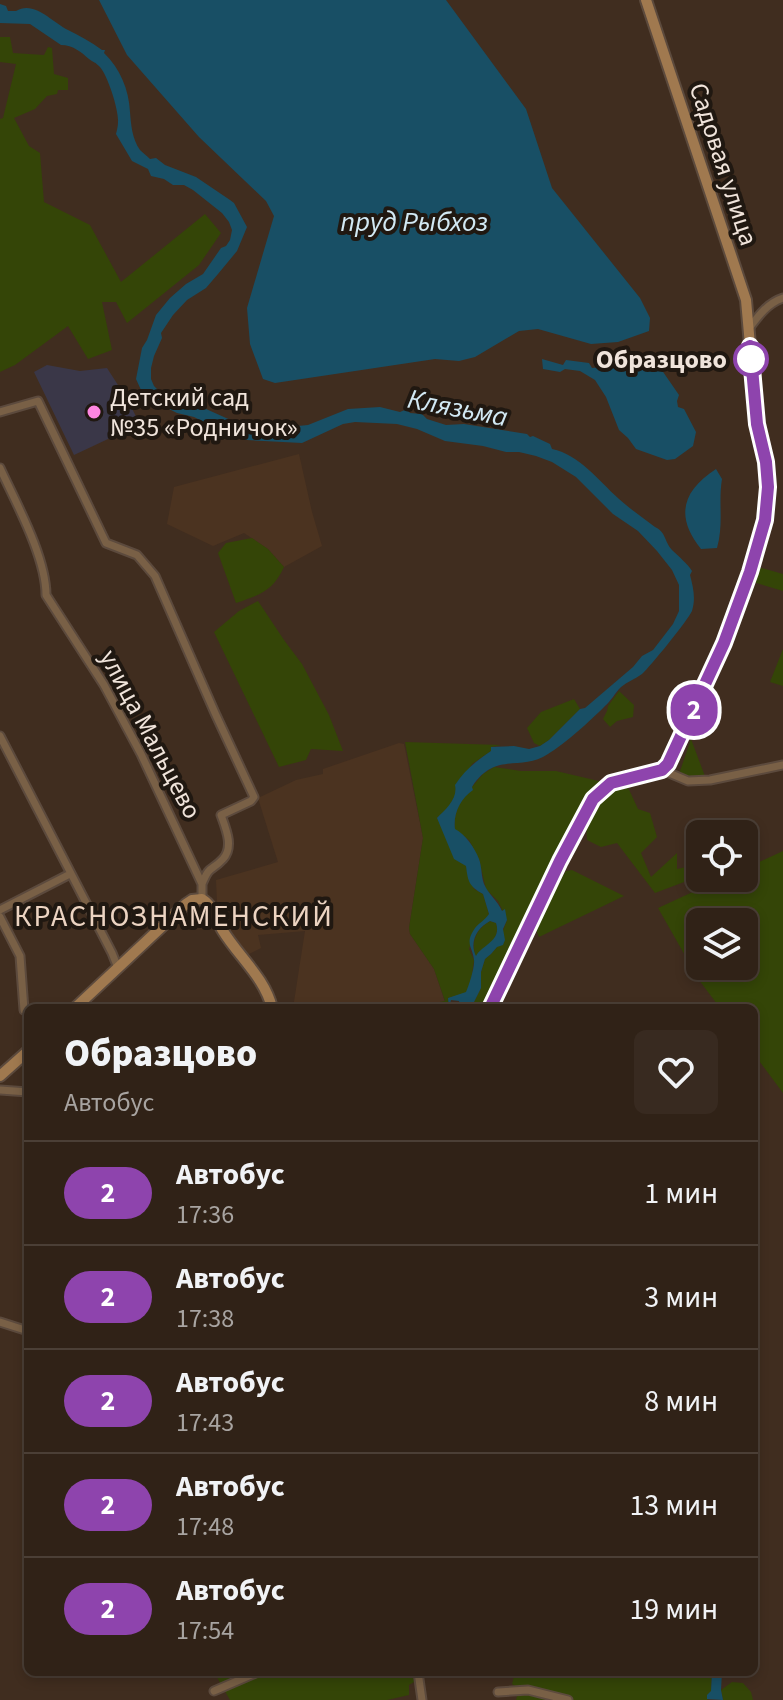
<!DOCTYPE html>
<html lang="ru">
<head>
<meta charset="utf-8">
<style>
  :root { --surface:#302217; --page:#382a20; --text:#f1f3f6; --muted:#a8a4a1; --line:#4b3f36 }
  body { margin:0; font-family:"Source Sans 3",sans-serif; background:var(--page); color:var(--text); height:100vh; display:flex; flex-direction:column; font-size:30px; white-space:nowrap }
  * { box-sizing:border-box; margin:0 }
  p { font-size:26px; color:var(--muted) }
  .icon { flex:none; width:44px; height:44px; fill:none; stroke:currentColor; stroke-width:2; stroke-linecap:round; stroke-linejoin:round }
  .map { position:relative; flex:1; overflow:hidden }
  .panel { position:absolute; left:24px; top:1004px; width:734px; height:672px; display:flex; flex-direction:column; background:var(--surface); border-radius:12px; box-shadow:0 4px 12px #0003,0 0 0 2px var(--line) }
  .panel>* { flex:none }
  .badge { padding:0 16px; border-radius:26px; font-size:28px; line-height:52px }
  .fabs { position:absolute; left:686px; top:820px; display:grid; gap:16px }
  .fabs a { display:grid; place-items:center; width:72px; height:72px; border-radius:12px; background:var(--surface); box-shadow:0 4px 12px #0003,0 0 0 2px var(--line); font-size:40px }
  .map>.badge { position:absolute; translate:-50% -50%; box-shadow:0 0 0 4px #fff }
  .round { display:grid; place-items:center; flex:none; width:84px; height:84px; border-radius:12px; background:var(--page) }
  .summary { display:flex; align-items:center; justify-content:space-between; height:136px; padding:0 40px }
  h1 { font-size:38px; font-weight:800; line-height:60px }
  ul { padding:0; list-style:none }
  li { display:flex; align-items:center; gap:24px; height:104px; padding:0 40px; border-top:2px solid var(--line) }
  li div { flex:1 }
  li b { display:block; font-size:30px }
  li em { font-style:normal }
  li .badge { min-width:88px; font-weight:700; text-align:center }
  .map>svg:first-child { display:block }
</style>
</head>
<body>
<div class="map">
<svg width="783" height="1700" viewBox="0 0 783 1700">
  <rect width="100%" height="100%" fill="#402d1f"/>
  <!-- built -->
  <path fill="#4b3320" d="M299,454L312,512L322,546L284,567L268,549L244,533L213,546L167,524L174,487Z
    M399,743L404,744L423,838L409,928L410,934L434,969L445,1002L409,1008H293L305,931L258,935L261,948L247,955L232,937L217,902L216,880L278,862L258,798L296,780L323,774V769Z"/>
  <!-- education -->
  <path fill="#3a3748" d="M47,365L80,371L107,368L127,399L140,424L74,455L34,372Z"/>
  <!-- green -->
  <path fill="#344507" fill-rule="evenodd" d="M0,37H10L13,53L44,55L48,47L52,48L54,74L68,78V90H58L57,94L47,96L35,109L14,118L29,146L40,153L44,202L90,225L121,282L205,214L221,233L199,265L127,323L116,302H102L112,350L88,359L68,326L15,365L0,372V119L3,118L16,64L0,62Z
    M252,538L268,549L284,567C273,591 260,595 236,603L218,553L226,543Z
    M758,567L783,574V591L753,582Z
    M258,601L284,640L302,664L329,715L343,751L311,749L306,760L279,767L214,632L239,611Z
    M783,649V686L770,682Z
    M619,691L634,705L633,717L617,721L610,727L603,719L607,711L608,706Z
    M574,699L580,709L549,740L540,746L534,743L527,728L541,712Z
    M691,739L706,779L687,778L679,774Z
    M405,742L501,745L491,747V751L472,764L449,807L437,818L466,866L474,889L483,894L489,914L485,920L476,927L469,949L474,960L471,982L466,993L448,998L449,1008H409L445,1001L434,969L410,934L409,928L423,838Z
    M494,767L521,771H556L603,782C583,797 574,823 563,845C535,898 511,954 486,1008H471L481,988V972L485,959L491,954L497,947L507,920L498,901L486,889L479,859L469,840L455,830C453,815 459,799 472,790V787L483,774Z
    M626,783L638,809L650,813L657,837L641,853L651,877L677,853V869L700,864V876L655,893L617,843L601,847L587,840L586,823L606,793Z
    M783,851V1093L754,1054V1008H720L699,980L658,908L723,878H744V869ZM700,922H744V966H700Z
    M572,870L624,896L539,937L534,925L566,871Z
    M490,921L496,923C501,938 487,948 476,957C470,942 477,928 490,921Z
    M214,1672H412L414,1682L409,1685V1695L387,1700H230Z
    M515,1672H712L711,1691L708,1700H516L519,1689L512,1684Z
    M732,1682L743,1683L751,1692L753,1700H723L721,1690Z"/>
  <!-- water -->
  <path fill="#184f65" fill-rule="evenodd" d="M99,0H446L526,109L552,188L640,298L650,318L649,331L618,342L591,344L538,329L519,331L475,357L459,361L435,359L275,383L263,379L250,344L247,308L274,216L266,201L199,137L127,55Z
    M0,4L6,6L8,11H16C34,0 52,22 68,30C80,36 91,42 102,50H105L104,53C120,68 129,90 130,112C131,124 132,139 140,150C143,153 147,156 150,159L156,158L165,165L196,177L230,200L234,203L247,227L237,251L218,274L206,288L187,300L173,315L161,333L162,338L154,356L151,368V379L154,386L160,392L170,398L186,400L235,422L275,428L298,426L308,425L348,409L380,407L400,412L407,409L410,413L422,414L427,419L446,425L464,424L527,434L530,437L533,436L550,444L552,449C580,455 598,480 619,499C630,509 643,518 655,527C666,532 664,541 672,550C679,557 687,563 692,571L690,575C693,587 696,598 692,611C688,620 650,667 642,674C635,679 627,682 621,687C615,693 611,701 605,706C590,721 566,743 548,754C521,772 495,751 472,787L473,790C460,799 453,814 455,829C465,834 475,848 479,859C482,867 481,876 484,884C488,894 498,901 502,911L505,909L507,920L503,929L505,940L503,945L497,947L491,954L485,959L481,972V988L471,1008H460L459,1001L451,1000L449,1008L448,998L466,992C469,985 475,967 474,960C473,947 464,944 475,928C479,923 485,920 489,914L483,894C469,886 468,882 466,866L454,859L437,818C446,809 458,799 455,785C465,770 476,761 491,751V747L514,746L529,749L540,746L549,740L580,709L585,708L633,667L642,656L653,650L673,624L679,611V585L672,570L657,551L638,531L613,514L576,477L552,462L536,456L519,452H506L483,446L445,441L417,429L397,424L355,422L343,424L302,443L247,440L233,437L194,417L177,413L149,399L141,390L136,379L142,348L147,340L156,315L170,298L186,284L203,274L221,248L226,246L230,240L232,230L229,222L222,213L193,190L184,185H173L164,179L151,176L148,169L132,161L116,134C117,130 118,126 118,122C119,111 108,76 100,67C93,60 97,65 89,59C81,52 73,45 61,45L30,24L0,23ZM490,921L496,923C502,941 482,945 476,956C469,942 477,928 490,921Z
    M542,359L563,365L566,360L589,363L592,368L602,367L605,370C615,365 640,363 653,360L659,366L679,395L677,401L678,407L684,409L696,432L693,446L675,459L667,460L636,449L628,438L619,430L606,397L595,380L580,371L565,369L560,372L543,369Z
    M716,469L722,479C718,503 724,523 717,548L701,549C675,517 682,491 716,469Z
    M712,1672H722L721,1690L723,1700L707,1699V1695L711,1691Z"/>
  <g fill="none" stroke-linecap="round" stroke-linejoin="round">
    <defs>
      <path id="street" d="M750,327C759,315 768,303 783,298
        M0,412L38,401L106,543L137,555L155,576L215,713L254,797L251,801L221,815C226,829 234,847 223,859C211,872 210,864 202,884
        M0,468C16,503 46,557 46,595L104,685L141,754L202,884V899
        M0,736L112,953L118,968
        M662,770L688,781L710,780L783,765
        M0,910L70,874
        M0,917L20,956L24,1010
        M0,1090L28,1092
        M0,1322L28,1331
        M418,1672L422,1700
        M214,1691L258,1672
        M498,1692L528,1690L568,1700"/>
      <path id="secondary" d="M75,1008L186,904L192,900L202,899C214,906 216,920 223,931C239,957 265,978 272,1008
        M490,1008L560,861L593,799L611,783L662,770L672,756L724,643L750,572L765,520L768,487L766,462L757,424L746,300L646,0
        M0,1076L28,1051"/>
    </defs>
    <!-- street casing -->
    <use href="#street" stroke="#5c4a3d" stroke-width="11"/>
    <!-- secondary casing -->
    <use href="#secondary" stroke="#5c4a3d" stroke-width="14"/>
    <!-- street -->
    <use href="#street" stroke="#796046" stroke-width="7"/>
    <!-- secondary -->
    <use href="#secondary" stroke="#a0794f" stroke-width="10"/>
  </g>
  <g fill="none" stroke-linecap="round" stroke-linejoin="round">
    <defs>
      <path id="line" d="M490,1008L560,861L593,799L611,783L662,770L668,764L724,643L750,572L765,520L768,487L766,462L757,424L750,346"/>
    </defs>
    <!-- line casing -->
    <use href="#line" stroke="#fff" stroke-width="18"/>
    <!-- line -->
    <use href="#line" stroke="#8e44ad" stroke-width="12"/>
  </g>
  <!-- markers -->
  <circle fill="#fff" stroke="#8e44ad" stroke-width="4" cx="751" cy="359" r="16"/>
  <circle fill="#fe86e1" stroke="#201811" stroke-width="3" cx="94" cy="412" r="8"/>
  <g text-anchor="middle" stroke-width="8" stroke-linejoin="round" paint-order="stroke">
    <!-- street labels -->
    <g font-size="26" fill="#f0e4db" stroke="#201811">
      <text transform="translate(724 164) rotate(72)" y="9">Садовая улица</text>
      <text transform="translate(151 734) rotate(62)" y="9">улица Мальцево</text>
    </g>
    <!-- stop labels -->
    <g font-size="26" font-weight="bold" fill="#f0e4db" stroke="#201811" text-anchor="end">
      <text x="727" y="368">Образцово</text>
    </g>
    <!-- poi labels -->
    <g font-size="26" fill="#f0e4db" stroke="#201811" text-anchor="start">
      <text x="110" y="406">Детский сад<tspan x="110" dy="30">№35 «Родничок»</tspan></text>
    </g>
    <!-- water labels -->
    <g font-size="28" font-style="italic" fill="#d2e9f4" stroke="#201811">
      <text x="414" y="231">пруд Рыбхоз</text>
      <text transform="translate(458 407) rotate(11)" y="10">Клязьма</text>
    </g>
    <!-- quarter labels -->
    <g font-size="30" letter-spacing="2" fill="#ecd4c2" stroke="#201811">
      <text x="174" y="926">КРАСНОЗНАМЕНСКИЙ</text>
    </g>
  </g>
</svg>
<div class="fabs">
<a><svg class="icon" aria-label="locate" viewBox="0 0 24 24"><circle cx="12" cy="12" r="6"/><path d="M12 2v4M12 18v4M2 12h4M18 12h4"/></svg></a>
<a><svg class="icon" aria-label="layers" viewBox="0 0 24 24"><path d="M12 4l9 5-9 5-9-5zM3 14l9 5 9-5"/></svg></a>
</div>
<b class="badge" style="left:694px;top:710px;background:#8e44ad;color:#fff">2</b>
<section class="panel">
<div class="summary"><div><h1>Образцово</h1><p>Автобус</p></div><a class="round"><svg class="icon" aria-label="heart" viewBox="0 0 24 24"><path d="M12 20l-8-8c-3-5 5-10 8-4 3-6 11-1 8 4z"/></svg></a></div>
<ul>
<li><span class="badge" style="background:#8e44ad;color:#fff">2</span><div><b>Автобус</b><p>17:36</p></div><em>1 мин</em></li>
<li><span class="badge" style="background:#8e44ad;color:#fff">2</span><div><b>Автобус</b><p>17:38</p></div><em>3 мин</em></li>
<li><span class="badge" style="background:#8e44ad;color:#fff">2</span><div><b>Автобус</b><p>17:43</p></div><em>8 мин</em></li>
<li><span class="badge" style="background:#8e44ad;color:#fff">2</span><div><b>Автобус</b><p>17:48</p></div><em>13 мин</em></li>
<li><span class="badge" style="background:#8e44ad;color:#fff">2</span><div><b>Автобус</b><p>17:54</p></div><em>19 мин</em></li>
</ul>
</section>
</div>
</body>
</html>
